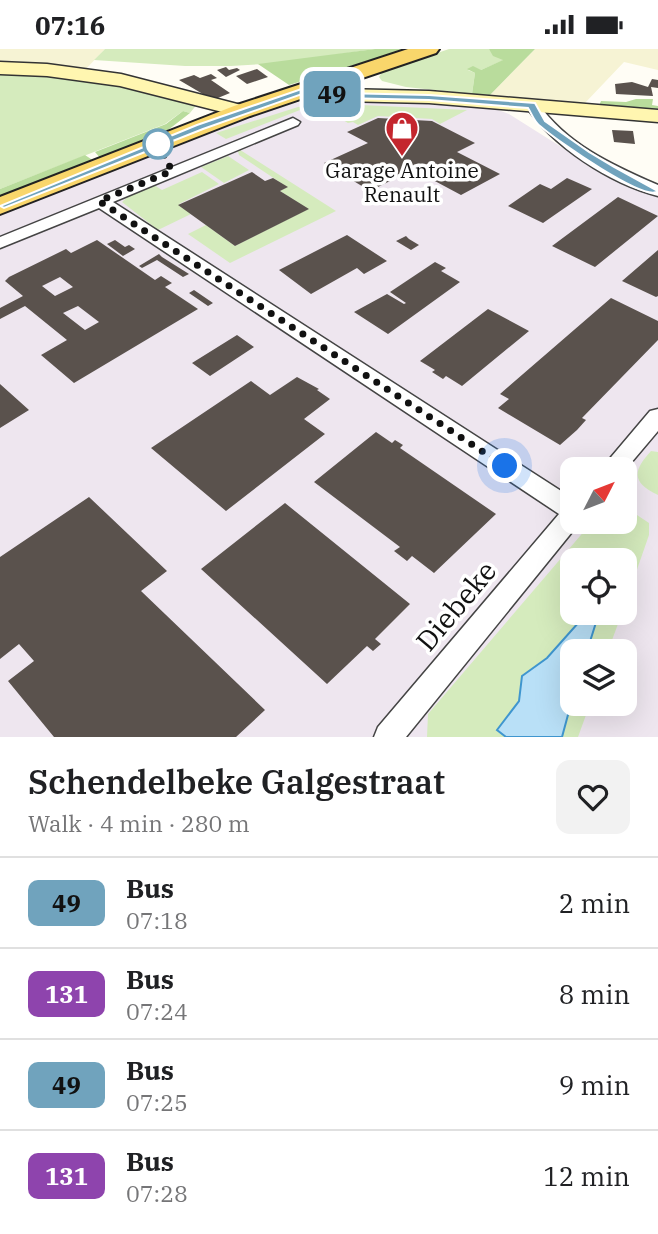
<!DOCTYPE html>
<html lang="en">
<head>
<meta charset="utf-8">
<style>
  :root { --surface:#fff; --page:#f2f2f2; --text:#202124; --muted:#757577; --line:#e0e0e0 }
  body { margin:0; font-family:"IBM Plex Serif",serif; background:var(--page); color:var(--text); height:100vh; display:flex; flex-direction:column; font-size:26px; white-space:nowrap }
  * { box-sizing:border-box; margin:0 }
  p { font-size:23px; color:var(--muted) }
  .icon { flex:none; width:38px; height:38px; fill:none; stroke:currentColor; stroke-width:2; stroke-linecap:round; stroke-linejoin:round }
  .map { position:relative; height:688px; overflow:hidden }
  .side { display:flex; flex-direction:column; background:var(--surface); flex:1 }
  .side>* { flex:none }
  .badge { padding:0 14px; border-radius:10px; font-size:24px; line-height:46px }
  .needle { width:46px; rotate:48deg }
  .controls { position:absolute; left:560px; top:408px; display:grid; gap:14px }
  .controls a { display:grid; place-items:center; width:77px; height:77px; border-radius:14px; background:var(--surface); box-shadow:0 7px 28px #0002; font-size:35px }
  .you { position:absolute; width:35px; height:35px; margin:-18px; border:5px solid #fff; border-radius:50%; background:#1a73e8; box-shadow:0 0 0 10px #1a73e833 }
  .map>.badge { position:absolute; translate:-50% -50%; box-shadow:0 0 0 4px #fff }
  .round { display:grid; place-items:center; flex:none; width:74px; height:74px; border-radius:14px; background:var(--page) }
  .head { display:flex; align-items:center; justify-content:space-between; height:119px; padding:0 28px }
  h1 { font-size:33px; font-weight:600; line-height:52px }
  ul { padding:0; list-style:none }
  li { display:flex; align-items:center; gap:21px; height:91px; padding:0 28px; border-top:2px solid var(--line) }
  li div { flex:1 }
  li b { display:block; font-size:26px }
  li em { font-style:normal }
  li .badge { min-width:77px; font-weight:700; text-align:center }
  .status { display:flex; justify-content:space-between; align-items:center; height:49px; padding:0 35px; background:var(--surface); direction:ltr }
  .status svg { height:19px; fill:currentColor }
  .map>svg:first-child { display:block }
</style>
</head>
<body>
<div class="status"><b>07:16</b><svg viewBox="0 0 49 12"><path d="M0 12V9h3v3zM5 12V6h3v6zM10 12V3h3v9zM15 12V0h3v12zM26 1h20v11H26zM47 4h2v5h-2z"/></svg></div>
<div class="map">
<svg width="658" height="688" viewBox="0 0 658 688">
  <rect width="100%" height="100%" fill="#fffdf5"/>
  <!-- industrial -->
  <path fill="#eee6ef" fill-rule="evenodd" d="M337,51L490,58L509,65L593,118L658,147V688H0V166L274,59L300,53ZM572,420H625V472H572ZM572,511H625V564H572ZM572,602H625V654H572Z"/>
  <!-- farmland -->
  <path fill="#f6f3d4" d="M0,0H105L84,22L0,16Z
    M535,0H658V21L624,13L585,54L490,46Z"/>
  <!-- green -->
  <path fill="#d5ebbd" d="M105,0H375L278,14L231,17H185L94,11Z
    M449,0H489L504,11L481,21H468L475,24L472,45L406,38L382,32L379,28L382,23Z
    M0,22L84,28L198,54L190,64L183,62L165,75L0,140Z
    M340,55L467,61L440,75L432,70L378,67L358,76L353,73L348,74L321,58L300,61L226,90L216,84L298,58Z
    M237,99L336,162L230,214L188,185L206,176L235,197L308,160L280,142L287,138L239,106Z
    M228,107L249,121L224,134L201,118Z
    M202,123L219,135L179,155L191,165L158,181L122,153L132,144L154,136L162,141Z
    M651,402L658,403V446C631,433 633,422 651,402Z
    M625,458L649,474V486L625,555V511H572V564H622L608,602H572V654L590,655L578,688H427L428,665L592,473L625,472Z"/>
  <!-- forest -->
  <path fill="#b9dc9c" d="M375,0H406L289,36L258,15Z
    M489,0H535L490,46L472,45L475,24L467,20L473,17L481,21L503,11L493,7Z
    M636,50H653L652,56L658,57V74L598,69L596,64L601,52L626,53Z
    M183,62L190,64L168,81L101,110L95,103L166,75Z
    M85,106L94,112L0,150V140Z"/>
  <!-- water -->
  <path fill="#b9e0f7" stroke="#3f96cf" stroke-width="2" d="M587,564H599L587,602H572V651L562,688H506L497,681L519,652L522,627L547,609Z"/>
  <!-- building -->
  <path fill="#5a524d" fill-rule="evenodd" d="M226,18L229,21L237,19L240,21L226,28L217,21Z
    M257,20L268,28L247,35L236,27Z
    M211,25L217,29L211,31L230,44L213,51L179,31L194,26L200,29Z
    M652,30L658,31V39L651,38L653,47L616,45L615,35L632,33L648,38Z
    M378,69L432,72L475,94L457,103L500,125L461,146L418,123L412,126L408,123L370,142L324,114L368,94L347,83Z
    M612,81L633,82L635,95L614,93Z
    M252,123L265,132L273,129L288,138L280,142L309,160L235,197L178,156Z
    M567,129L592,140L543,174L508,157L540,135L551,140Z
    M618,148L658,167L595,218L552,197Z
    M347,186L387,212L364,225L357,219L311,245L279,221Z
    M406,187L409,190L419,196L411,201L396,192Z
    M97,191L155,231L161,227L172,234L165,238L198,260L74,334L41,306L67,291L25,257L0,270V259L23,247L5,232L9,228L66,200L71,204ZM60,228L73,238L55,247L42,237ZM78,257L99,273L85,281L63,264Z
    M115,191L125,198L129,196L135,200L123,207L107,195Z
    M658,201V247L656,248L622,232Z
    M159,205L162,208L189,225L183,228L157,211L142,219L139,217Z
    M435,213L446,219L441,222L460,233L388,285L354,263L387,245L404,255L406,254L390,243Z
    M194,241L213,254L208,257L189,244Z
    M611,249L658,272V291L582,369L586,371L577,381L560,396L498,359L509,350L500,345Z
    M488,260L529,282L462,337L446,327L443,330L432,323L435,321L420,312Z
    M237,286L254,298L210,327L192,314Z
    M297,328L319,340L317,341L330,350L304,370L325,385L226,462L151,399L251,332L270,346Z
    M0,335L29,361L0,379Z
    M376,383L392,394L395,391L403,396L400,399L496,465L434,524L412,507L407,512L394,502L400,498L314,433Z
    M89,448L167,522L141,542L265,661L236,688H54L8,632L34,612L19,595L0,610V508Z
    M285,454L410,555L375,590L381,595L373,602L367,597L327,635L201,520Z"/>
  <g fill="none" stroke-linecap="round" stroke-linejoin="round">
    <defs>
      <path id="street" d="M532,52L537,53C566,95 612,116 658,136V147C610,135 552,97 525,56Z
        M293,69L300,73L298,76L113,153L572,449V472H581L406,688H374L378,678L559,465L99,159L0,199V188Z
        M658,360V382L625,421L601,420L650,362Z"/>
      <path id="secondary" d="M0,13L47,15L121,25L249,58L252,62L249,66L242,68L120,37L47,27L0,25Z
        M316,31L342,40L429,42L658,61V73L429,54L340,52L309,41L306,37Z"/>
      <path id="primary" d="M408,0H439L436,4L250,67L0,165V148L234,57Z"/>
    </defs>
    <!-- street casing -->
    <use href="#street" stroke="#444" stroke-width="3"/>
    <!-- secondary casing -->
    <use href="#secondary" stroke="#333" stroke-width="3"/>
    <!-- primary casing -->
    <use href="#primary" stroke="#222" stroke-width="4"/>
    <!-- street -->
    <use href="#street" fill="#fff" fill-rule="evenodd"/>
    <!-- secondary -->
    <use href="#secondary" fill="#fff6b0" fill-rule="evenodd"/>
    <!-- primary -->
    <use href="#primary" fill="#f9d66b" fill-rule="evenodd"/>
  </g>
  <!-- line -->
  <path fill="#70a3bd" stroke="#fff" stroke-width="2" d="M316,35L341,44L429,46L535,54L545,72L589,103L614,118L658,142C646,154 557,92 540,77C534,73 532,65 528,59L429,51L340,49L316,40L203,80L4,159L0,157L197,76Z"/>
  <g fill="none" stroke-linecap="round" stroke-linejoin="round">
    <!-- walk -->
    <path stroke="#111" stroke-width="7" stroke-dasharray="0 12.6" d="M158,95L172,122L99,152L505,417"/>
  </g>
  <!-- icons -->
  <defs>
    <symbol id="shop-pin" viewBox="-11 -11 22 30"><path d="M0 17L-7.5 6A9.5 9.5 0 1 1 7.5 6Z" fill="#c4262e" stroke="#fff"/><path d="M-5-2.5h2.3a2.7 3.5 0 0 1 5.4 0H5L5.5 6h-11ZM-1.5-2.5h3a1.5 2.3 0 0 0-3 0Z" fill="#fff"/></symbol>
  </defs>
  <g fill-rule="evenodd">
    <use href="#shop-pin" x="383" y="60" width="38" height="52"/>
  </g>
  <!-- markers -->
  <circle fill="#fff" stroke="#70a3bd" stroke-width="3.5" cx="158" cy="95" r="14"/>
  <g text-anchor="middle" stroke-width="7" stroke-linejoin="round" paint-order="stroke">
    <!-- far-poi labels -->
    <g font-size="21" fill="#111" stroke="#fff">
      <text x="402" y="129">Garage Antoine<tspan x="402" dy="24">Renault</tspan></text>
    </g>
    <!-- near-street labels -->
    <g font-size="28" fill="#111" stroke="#fff">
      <text transform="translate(456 557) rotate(-50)" y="10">Diebeke</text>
    </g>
  </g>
</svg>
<div class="controls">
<a><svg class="needle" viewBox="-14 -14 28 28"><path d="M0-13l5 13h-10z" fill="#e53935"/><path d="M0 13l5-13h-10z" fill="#757577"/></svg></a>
<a><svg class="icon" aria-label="locate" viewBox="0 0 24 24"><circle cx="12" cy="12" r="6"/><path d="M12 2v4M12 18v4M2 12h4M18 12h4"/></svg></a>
<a><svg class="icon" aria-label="layers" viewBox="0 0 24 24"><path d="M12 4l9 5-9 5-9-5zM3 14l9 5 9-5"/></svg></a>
</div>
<div class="you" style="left:505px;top:417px"></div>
<b class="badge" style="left:332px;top:45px;background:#70a3bd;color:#111">49</b>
</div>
<section class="side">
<div class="head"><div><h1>Schendelbeke Galgestraat</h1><p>Walk · 4 min · 280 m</p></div><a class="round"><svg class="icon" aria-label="heart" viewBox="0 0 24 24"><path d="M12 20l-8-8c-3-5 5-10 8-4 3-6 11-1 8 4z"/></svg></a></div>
<ul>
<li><span class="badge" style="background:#70a3bd;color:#111">49</span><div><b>Bus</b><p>07:18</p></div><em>2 min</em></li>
<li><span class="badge" style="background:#8e44ad;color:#fff">131</span><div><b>Bus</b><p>07:24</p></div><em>8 min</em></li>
<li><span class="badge" style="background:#70a3bd;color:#111">49</span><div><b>Bus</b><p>07:25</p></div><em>9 min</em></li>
<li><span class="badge" style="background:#8e44ad;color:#fff">131</span><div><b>Bus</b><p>07:28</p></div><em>12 min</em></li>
</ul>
</section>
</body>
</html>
